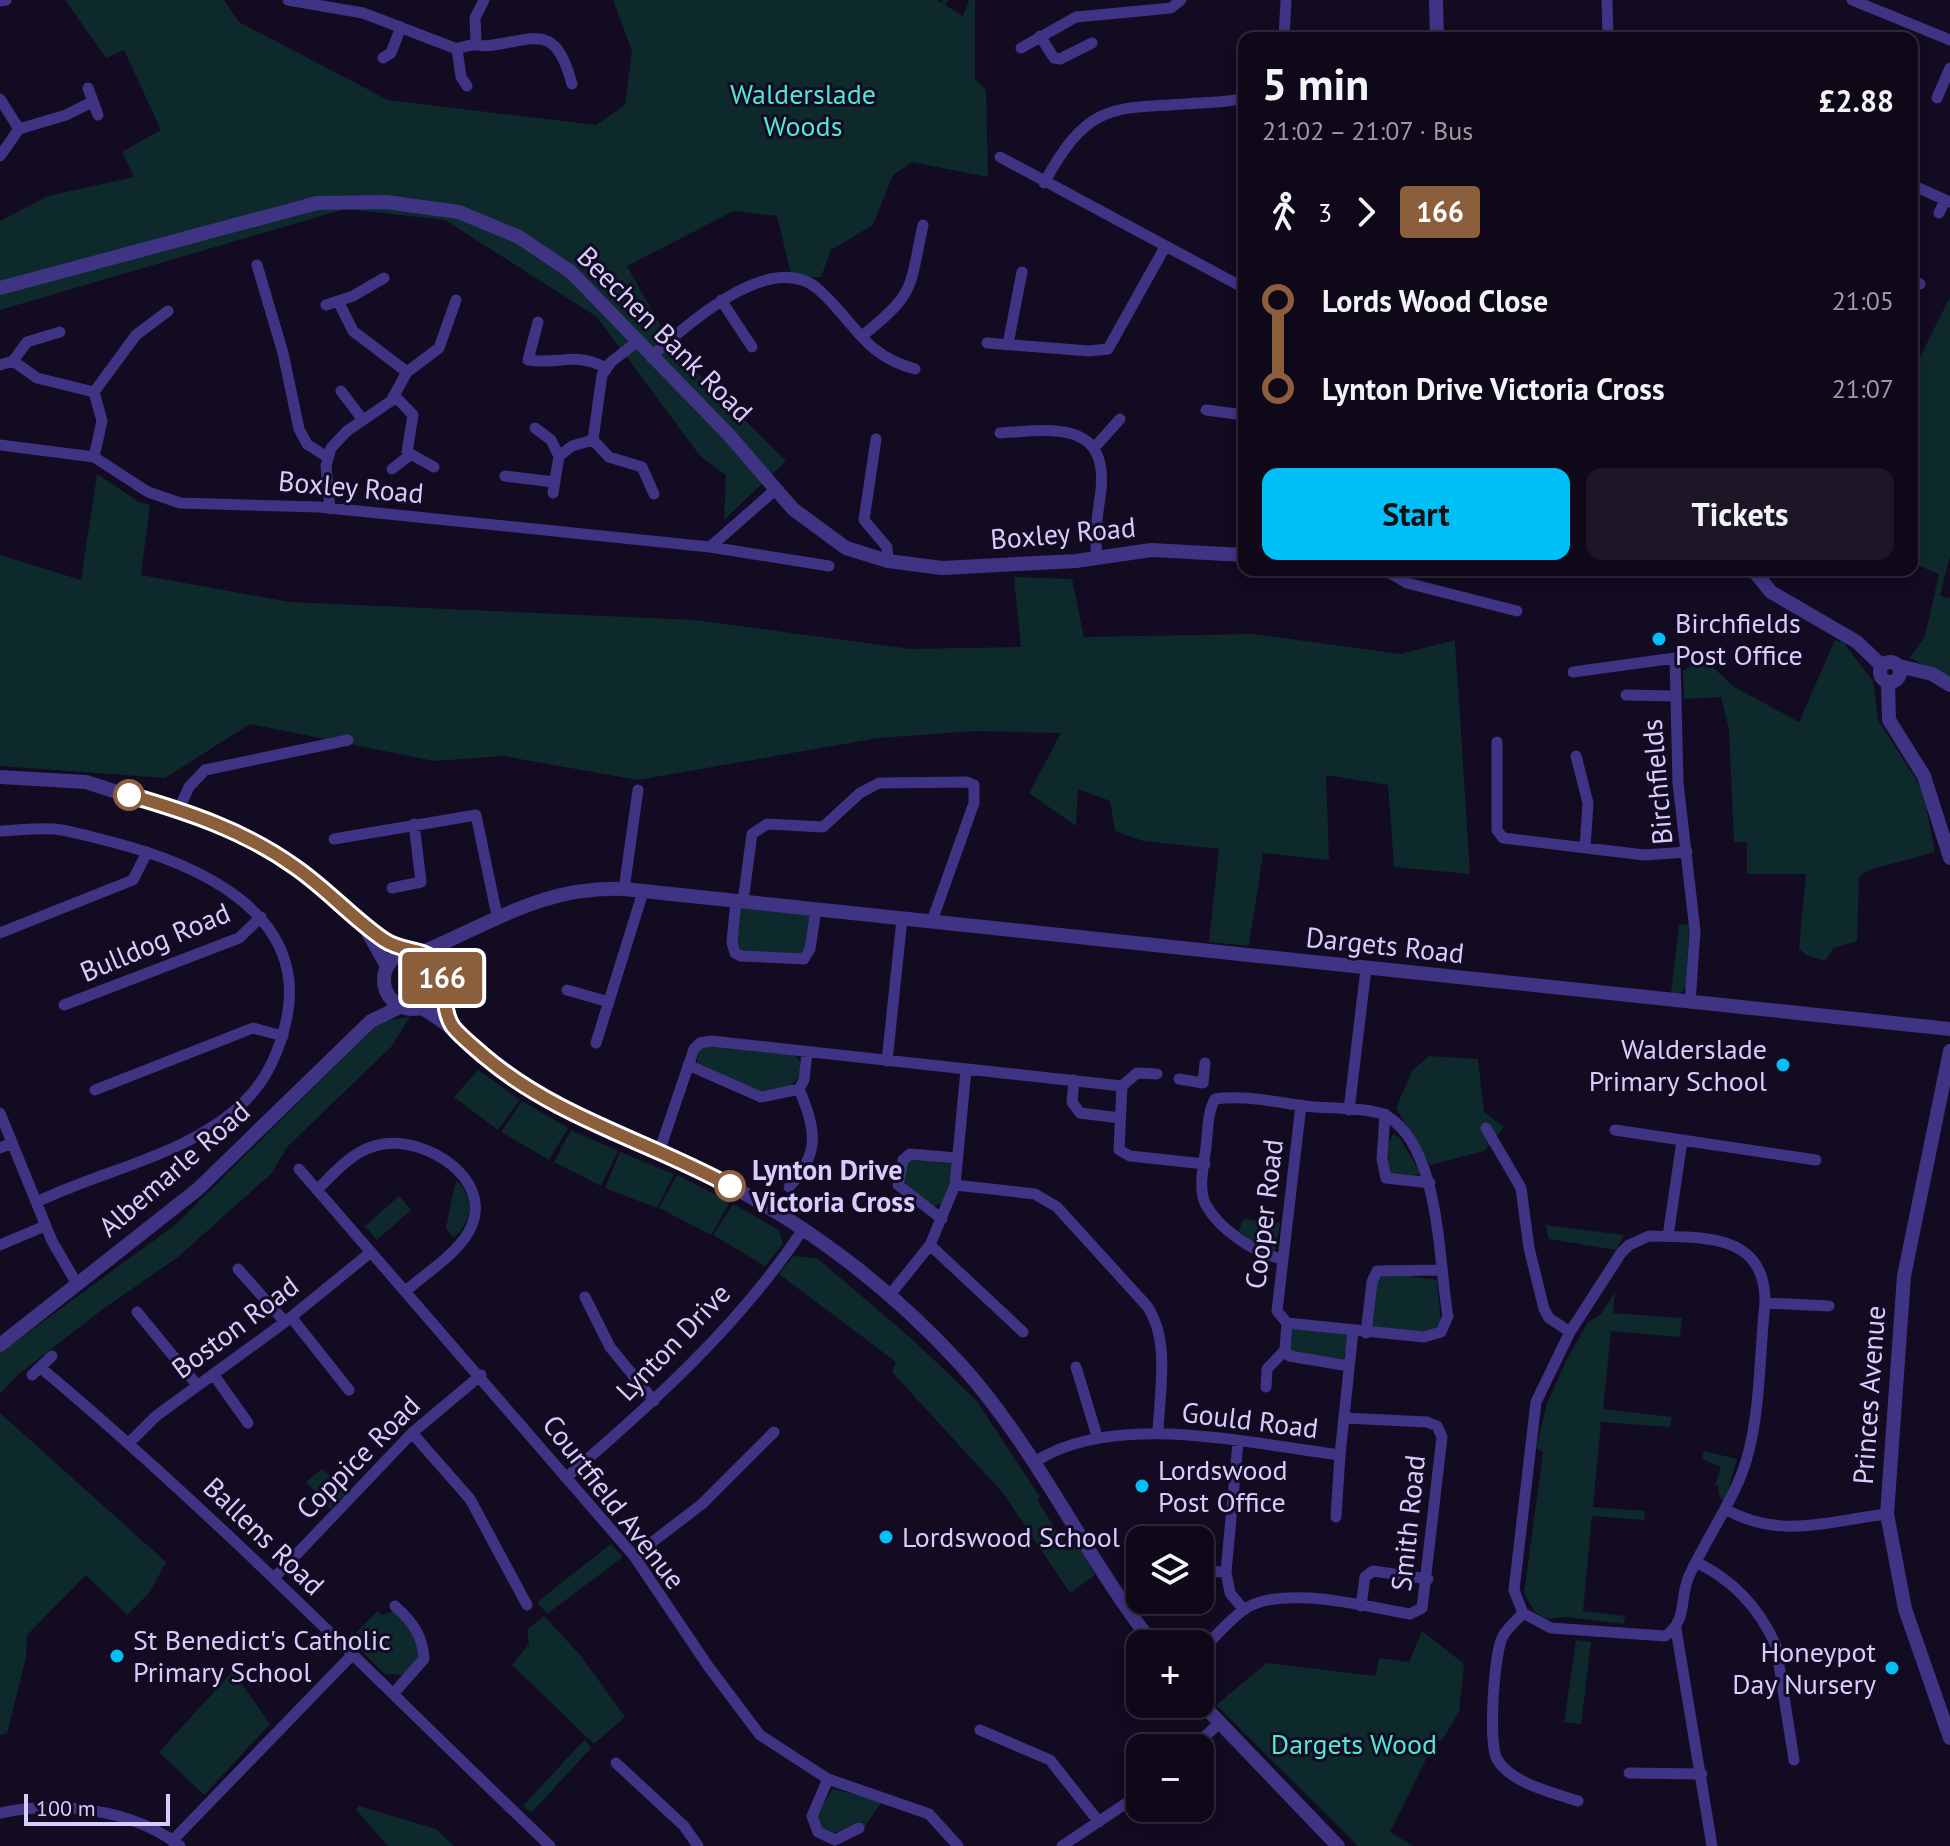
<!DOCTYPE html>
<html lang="en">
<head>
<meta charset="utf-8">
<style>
  :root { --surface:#0e0819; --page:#1c1626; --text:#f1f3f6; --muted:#9b9aa2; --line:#2e2938; --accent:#00c0f7 }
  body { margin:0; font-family:"PT Sans",sans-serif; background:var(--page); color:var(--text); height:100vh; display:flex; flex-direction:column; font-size:30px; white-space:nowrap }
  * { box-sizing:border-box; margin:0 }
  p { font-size:26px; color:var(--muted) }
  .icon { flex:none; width:44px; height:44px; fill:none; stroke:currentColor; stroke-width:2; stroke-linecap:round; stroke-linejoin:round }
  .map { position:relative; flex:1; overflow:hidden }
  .sheet { position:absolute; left:1238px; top:32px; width:680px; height:544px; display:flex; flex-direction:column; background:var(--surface); border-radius:16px; box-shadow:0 4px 12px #0003,0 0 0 2px var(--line) }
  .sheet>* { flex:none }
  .badge { padding:0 16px; border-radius:6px; font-size:28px; line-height:52px }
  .controls { position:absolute; left:1126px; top:1526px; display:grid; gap:16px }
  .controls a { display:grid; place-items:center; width:88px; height:88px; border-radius:16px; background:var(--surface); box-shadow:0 4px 12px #0003,0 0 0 2px var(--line); font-size:40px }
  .scale { position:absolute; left:24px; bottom:20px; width:146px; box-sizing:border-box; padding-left:8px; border:4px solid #d8ccff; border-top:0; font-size:22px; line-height:28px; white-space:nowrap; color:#d8ccff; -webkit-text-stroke:6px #120b21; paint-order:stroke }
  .map>.badge { position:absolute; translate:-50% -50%; box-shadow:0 0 0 4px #fff }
  .legs { display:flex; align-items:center; gap:12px; height:88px; padding:0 24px; font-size:26px }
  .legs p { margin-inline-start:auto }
  .head { display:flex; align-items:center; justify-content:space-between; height:136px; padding:0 24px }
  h1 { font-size:44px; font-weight:600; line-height:60px }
  .primary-button { display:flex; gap:16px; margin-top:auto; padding:16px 24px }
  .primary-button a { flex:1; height:92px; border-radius:16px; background:var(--accent); color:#111; font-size:32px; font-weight:600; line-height:92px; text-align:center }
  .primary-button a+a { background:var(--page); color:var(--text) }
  ul { padding:0 24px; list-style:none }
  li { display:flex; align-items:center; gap:28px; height:88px; font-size:30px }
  li i { display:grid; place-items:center; width:12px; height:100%; margin:0 10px; background:currentColor }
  li i::after { content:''; width:20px; height:20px; margin:-10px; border:6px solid; border-radius:50%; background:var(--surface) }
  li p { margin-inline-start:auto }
  li:first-child i { background:linear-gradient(#0000 50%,currentColor 0) }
  li:last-child i { background:linear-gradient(currentColor 50%,#0000 0) }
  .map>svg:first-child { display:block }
</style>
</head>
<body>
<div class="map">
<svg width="1950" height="1846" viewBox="0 0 1950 1846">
  <rect width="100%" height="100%" fill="#120b21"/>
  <!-- green -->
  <path fill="#0e292c" d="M65,0H224L239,22L388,100L596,125L625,105L632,51L613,0H937L943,4L942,0H949L945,5L963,16L969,0H975V79L986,90L988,177L912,162L893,175L873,225L831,250L821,277L792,278L777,216L734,211L627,266L674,350L786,461L724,520L726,475L700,456L597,317L445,220L345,209L0,310V221L48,196L134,177L122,152L161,130L124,50L106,58Z
    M1950,297V556L1940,596L1950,598V679L1910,658L1925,636L1939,574L1912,563V373Z
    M97,474L139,502L150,505L141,575L289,602L695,620L911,649L1021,647L1014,577L1072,579L1084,637L1254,634L1400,654L1455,640L1470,874L1394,867L1388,785L1326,775L1329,860L1263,853L1249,946L1209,942L1219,849L1143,841L1115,831L1110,801L1078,789L1076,826L1029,793L1061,733L975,731L878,738L638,780L503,756L434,761L250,724L165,778L0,766V555L81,580Z
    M1835,640L1844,643L1873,681L1878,720L1923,790L1935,852L1869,870L1859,877L1857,941L1834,948L1825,961L1808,956L1799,949L1806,874H1747V842H1734L1729,729L1721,697L1684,699L1683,671L1702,657L1733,686L1799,722Z
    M736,900L816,910L808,955L741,956L732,942Z
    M1679,924L1689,925L1686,987L1678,995L1671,993Z
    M410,1017L391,1047L287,1147L272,1173L178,1257L103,1309L19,1374L0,1394V1353L175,1225L381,1021Z
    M709,1046L794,1055L800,1061V1076L791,1086L760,1091L697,1064L699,1049Z
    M1429,1056L1478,1059L1484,1112L1504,1127L1484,1151L1430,1165L1396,1108L1412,1071Z
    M478,1070L520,1100L498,1130L454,1097Z
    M522,1101L568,1128L549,1160L501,1132Z
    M571,1130L618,1151L601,1186L554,1162Z
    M1393,1134L1399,1137L1420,1172L1414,1179L1389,1175L1388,1144Z
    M620,1152L674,1174L657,1208L605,1188Z
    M911,1158L952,1164V1178L942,1204L933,1206L901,1182L902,1171Z
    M677,1175L730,1202L711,1235L659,1208Z
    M456,1180C476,1199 472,1220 454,1238L446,1228Z
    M399,1196L411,1210L377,1240L365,1226Z
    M733,1204L779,1230L783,1244L765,1266L713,1235Z
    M1243,1219L1280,1223L1275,1251L1264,1252L1239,1231Z
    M1545,1225L1624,1235L1616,1250L1549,1239Z
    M793,1256L817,1258L913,1340L976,1400L1040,1497L1037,1500L1067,1547L1079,1541L1095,1575L1070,1593L1003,1493L892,1372L896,1362L779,1274Z
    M1382,1272L1437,1280L1441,1322L1436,1330L1427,1332L1373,1328L1370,1323L1374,1283Z
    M1615,1292L1613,1313L1682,1318L1680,1337L1611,1331L1603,1409L1672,1417L1670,1427L1601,1422L1593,1507L1645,1511L1644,1520L1592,1516L1583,1611L1625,1616L1624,1624L1566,1617L1546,1619L1534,1611L1524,1593L1543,1452L1536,1448L1547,1403L1566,1361L1588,1322L1601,1314Z
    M1294,1326L1347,1335L1350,1339L1343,1359L1289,1353L1290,1331Z
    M0,1413L166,1562L150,1592L127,1615L86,1575L27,1635L26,1657L7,1733L0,1735Z
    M1704,1451L1737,1459L1725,1501L1720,1499L1718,1486L1715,1485L1721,1467L1702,1459Z
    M322,1469L348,1492L330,1509L306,1482Z
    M611,1544L623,1557L547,1614L537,1602Z
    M378,1611L382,1615L393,1611C407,1618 425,1645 417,1660C415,1666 408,1671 404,1675L385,1674L349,1639Z
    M544,1616L581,1656L625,1717L594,1744L512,1665L529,1644L527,1630Z
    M1422,1631L1464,1664L1459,1712L1442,1740L1435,1741L1390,1832L1413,1846H1358L1216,1705L1267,1663L1376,1676L1379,1658L1409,1662Z
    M1576,1640L1591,1642L1581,1724L1564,1722Z
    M233,1671L270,1724L204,1795L159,1752Z
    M585,1739L591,1748L531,1813L523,1806Z
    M833,1789L882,1801L864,1828L861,1822L831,1834L820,1829L817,1812Z
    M359,1806L436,1829L454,1846H388L356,1810Z"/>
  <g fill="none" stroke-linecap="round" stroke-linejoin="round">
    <!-- minor -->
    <path stroke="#3f3384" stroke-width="11" d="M288,0L363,13L457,49C478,41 477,48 493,45C539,38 556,25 572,84
      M1607,0L1608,38
      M1852,0L1950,40
      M0,1L6,0
      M1040,36L1054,58L1060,59L1092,43
      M1284,38L1286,0
      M476,42L475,18L484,0
      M1021,48L1076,17L1171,8L1181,0
      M457,49L461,77L467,86
      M383,58L391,53L401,27
      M88,88L98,115
      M1937,98L1950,68
      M0,99L19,129
      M0,156L19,129L66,115L92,102
      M1000,157L1244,288
      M1044,183C1090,99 1113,109 1201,103C1215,102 1230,102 1244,98
      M1912,185L1950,202
      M1939,213L1945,200
      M257,265L283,353L299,429L307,444L327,457
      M1912,280L1920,284
      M721,300L752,347
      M339,303L353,331L407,372
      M326,305L353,296L384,278
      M538,322L528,360C560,365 575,351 606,368
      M862,336C916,293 909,290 923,225
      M637,342L611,362L602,375L593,440L609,457L642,467L654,494
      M987,343L1089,351L1108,349L1165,247
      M1008,344L1022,272
      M651,357C685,326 772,247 819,290C856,323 863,355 915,369
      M13,361L27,342L60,332
      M0,365L13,361L37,378L94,392
      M341,391L363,420
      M395,396L413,415L407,452L434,467
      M1206,410L1244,415
      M535,428L551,440L559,456
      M1000,433C1049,430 1108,419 1101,490C1098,512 1094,534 1097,557
      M876,439L864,520L887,547L888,561
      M0,445L94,457L148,492L180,503L319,507L710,547L775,490
      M1094,448L1120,419
      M94,457L102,421L94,392L136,335L168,311
      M392,469L410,455
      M505,476L554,482
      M553,493L559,456L572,446L593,440
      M330,509L326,466L331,448L347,431L391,401L407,372L439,348L456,300
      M710,547L829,566
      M1385,570L1407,583L1517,611
      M1573,672L1675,658L1678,783L1695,931L1690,1003
      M1626,695L1674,696
      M1497,742V830L1503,838L1644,855L1687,852
      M1576,756L1588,803L1585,848
      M179,809L189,787L205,770L348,740
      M0,831C18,830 37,828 55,829C72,831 91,837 108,841C192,862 308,910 287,1017C280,1050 268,1079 244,1102C188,1156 104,1169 37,1202
      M334,839L476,815L497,916
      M392,888L421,882L414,824
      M624,889L638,790
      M736,900L732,942L735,953L741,956L804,959L810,949L816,910
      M743,901L752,834L767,824L823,827L860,793L879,783L967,782L974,785V803L932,921
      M0,933L133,880L147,852
      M567,990L609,1002
      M64,1005L239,938L261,917
      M596,1043L643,892
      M887,1061L902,919
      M688,1065L761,1097L799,1089L804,1080L807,1052
      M1179,1079L1203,1083L1205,1063
      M1074,1080L1072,1102L1080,1113L1120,1118
      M1122,1086L1137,1073L1157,1074
      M95,1090L253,1028L283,1036
      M1349,1110L1366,969
      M0,1113L52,1241L77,1284
      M1385,1114L1382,1159L1386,1178L1430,1183
      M1486,1128L1521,1188L1529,1248L1544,1309L1549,1318L1570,1332
      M1615,1130L1816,1160
      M0,1148L12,1143
      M659,1152L694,1049L700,1043L711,1041L1122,1086L1119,1150L1130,1156L1205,1164
      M299,1169L634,1556L708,1666L760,1735L828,1779L929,1814L958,1846
      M955,1185L1035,1194L1057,1207L1147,1306C1171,1341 1159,1393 1158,1434
      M789,1187C821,1153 816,1129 799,1089
      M317,1190C336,1171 355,1148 383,1144C425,1137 491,1177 472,1225C462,1251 427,1272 407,1290
      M942,1219L898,1185L903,1160L910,1154L957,1158
      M1649,1236C1703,1237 1766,1233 1765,1303C1759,1355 1761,1424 1742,1473C1728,1509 1705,1541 1689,1576C1679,1599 1688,1621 1665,1636L1551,1628L1523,1613L1514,1590L1536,1402L1570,1332L1621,1253L1629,1245Z
      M1668,1236L1682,1141
      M0,1245L45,1226
      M930,1245L1023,1332
      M1283,1259C1256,1254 1218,1229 1205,1203C1198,1187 1204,1164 1206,1147C1208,1132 1207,1113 1215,1099C1246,1094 1283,1104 1314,1107C1331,1108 1374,1108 1387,1116C1441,1149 1438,1261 1448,1316L1441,1332L1424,1337L1287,1323L1277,1311L1301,1105
      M238,1269L285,1322
      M889,1296L930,1245L955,1185L966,1070
      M585,1297L610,1347L654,1401
      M1765,1303L1829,1306
      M137,1312L197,1385
      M291,1317L349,1390
      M1287,1323L1285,1350L1289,1356L1349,1366
      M1366,1333L1372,1282L1377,1271L1440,1270
      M1076,1367L1097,1436
      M41,1368C220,1518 382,1686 550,1846
      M213,1374L248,1423
      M32,1375L52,1356
      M1266,1387L1267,1369L1285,1350
      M412,1433L470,1499L527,1605
      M130,1442L156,1416L285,1322L371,1252
      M1238,1443L1226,1572L1230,1593L1244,1610
      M1036,1461C1117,1410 1249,1444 1340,1455L1353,1331
      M568,1476C654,1402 738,1326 802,1231
      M1725,1509C1780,1540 1829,1521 1887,1514
      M1336,1517L1340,1455
      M634,1556L702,1504L774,1432
      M1696,1562C1733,1580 1760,1609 1776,1646L1794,1760
      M1200,1571L1226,1572
      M274,1578L412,1433L481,1375
      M1361,1606L1365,1577L1373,1571L1428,1579
      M1523,1613C1517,1620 1507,1628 1503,1636C1494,1652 1488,1743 1497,1759C1510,1783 1554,1793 1578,1801
      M1676,1629L1712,1846
      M1200,1652C1214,1638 1229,1620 1245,1609C1282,1584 1367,1607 1410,1614L1422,1608L1442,1437L1437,1426L1427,1422L1345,1418
      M393,1694L424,1659C423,1636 412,1621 395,1606
      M980,1730L1050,1760L1099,1822
      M1193,1748L1218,1724
      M616,1763L684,1826L698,1846
      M1629,1773L1702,1774
      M828,1779L812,1816L818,1832L835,1840L859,1828
      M0,1813C58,1801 131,1808 180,1846
      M172,1841L352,1655
      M1062,1846L1140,1794"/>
    <!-- tertiary -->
    <path stroke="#3f3384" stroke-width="14" d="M1436,0L1437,38
      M0,288L317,203L386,202L459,212L519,237L571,272L729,435L793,509L846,548L888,561L942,568L1076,561L1151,550L1244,555
      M1753,570L1771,592L1857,642L1882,666
      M1880 672a10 10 0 1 1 20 0a10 10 0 1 1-20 0Z
      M1899,666L1932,674L1950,685
      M1888,682L1889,720L1924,776L1950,858
      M0,777L86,782L228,828L294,865L365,925L405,952
      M366,929L387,966
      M384 980a29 29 0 1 1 58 0a29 29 0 1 1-58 0Z
      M423,952C493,922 544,886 624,889L1950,1029
      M422,1008C469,1036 506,1076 554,1104C604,1134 660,1152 713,1177C805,1222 893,1290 962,1366C1038,1451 1084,1555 1153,1644
      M1950,1051L1904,1276L1887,1514L1905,1609L1950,1738
      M0,1345L198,1189L371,1021L400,1007
      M1200,1702L1338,1846"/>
  </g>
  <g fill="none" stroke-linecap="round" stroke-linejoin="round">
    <defs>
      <path id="line-1" d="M129,795C188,812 245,831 295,867C327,889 352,918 384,940C402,952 421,948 433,959C449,974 439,1007 453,1027C461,1037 474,1047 484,1056C557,1118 648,1141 730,1186"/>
    </defs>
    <!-- line-1 casing -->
    <use href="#line-1" stroke="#fff" stroke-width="18"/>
    <!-- line-1 -->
    <use href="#line-1" stroke="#8b5e3c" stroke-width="12"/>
  </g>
  <!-- markers -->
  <g fill="#00c0f7" stroke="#120b21" stroke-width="3">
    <circle cx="1659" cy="639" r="8"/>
    <circle cx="1783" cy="1065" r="8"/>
    <circle cx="1142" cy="1486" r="8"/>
    <circle cx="886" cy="1537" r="8"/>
    <circle cx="117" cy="1656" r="8"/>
    <circle cx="1892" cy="1668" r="8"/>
  </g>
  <g fill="#fff" stroke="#8b5e3c" stroke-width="4">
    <circle cx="129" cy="795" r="14"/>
    <circle cx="730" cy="1186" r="14"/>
  </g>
  <g text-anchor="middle" stroke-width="6" stroke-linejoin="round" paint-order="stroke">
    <!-- park labels -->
    <g font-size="28" fill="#4fe8d4" stroke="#120b21">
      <text x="803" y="104">Walderslade<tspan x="803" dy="32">Woods</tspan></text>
      <text x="1354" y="1754">Dargets Wood</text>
    </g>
    <!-- street labels -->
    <g font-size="28" fill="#d8ccff" stroke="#120b21">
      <text transform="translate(665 334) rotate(45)" y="10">Beechen Bank Road</text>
      <text transform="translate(351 487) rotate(5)" y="10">Boxley Road</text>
      <text transform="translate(1063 533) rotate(-5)" y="10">Boxley Road</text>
      <text transform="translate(1657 782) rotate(-95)" y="10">Birchfields</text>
      <text transform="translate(155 942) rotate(-23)" y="10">Bulldog Road</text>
      <text transform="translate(1385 945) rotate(6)" y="10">Dargets Road</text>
      <text transform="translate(174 1169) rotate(-41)" y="10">Albemarle Road</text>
      <text transform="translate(1264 1214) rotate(-83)" y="10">Cooper Road</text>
      <text transform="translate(235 1327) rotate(-37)" y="10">Boston Road</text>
      <text transform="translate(673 1342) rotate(-46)" y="10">Lynton Drive</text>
      <text transform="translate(1869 1395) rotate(-86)" y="10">Princes Avenue</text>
      <text transform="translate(1250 1420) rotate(7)" y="10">Gould Road</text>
      <text transform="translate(358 1457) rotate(-45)" y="10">Coppice Road</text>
      <text transform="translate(614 1502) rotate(52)" y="10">Courtfield Avenue</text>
      <text transform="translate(1408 1523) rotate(-84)" y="10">Smith Road</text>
      <text transform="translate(264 1536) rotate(44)" y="10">Ballens Road</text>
    </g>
    <!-- poi labels -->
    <g font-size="28" fill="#d8ccff" stroke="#120b21" text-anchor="start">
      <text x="1675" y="633">Birchfields<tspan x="1675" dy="32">Post Office</tspan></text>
      <text x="1767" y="1059" text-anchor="end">Walderslade<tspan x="1767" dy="32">Primary School</tspan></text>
      <text x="1158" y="1480">Lordswood<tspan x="1158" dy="32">Post Office</tspan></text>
      <text x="902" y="1547">Lordswood School</text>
      <text x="133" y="1650">St Benedict's Catholic<tspan x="133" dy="32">Primary School</tspan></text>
      <text x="1876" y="1662" text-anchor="end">Honeypot<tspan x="1876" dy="32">Day Nursery</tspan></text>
    </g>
    <!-- stop labels -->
    <g font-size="28" font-weight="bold" fill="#d8ccff" stroke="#120b21" text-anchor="start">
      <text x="752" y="1180">Lynton Drive<tspan x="752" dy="32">Victoria Cross</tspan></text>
    </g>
  </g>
</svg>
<div class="controls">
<a><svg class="icon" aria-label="layers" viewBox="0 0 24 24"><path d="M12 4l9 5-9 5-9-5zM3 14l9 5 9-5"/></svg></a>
<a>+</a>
<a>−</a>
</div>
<div class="scale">100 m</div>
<b class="badge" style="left:442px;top:978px;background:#8b5e3c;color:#fff">166</b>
<section class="sheet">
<div class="head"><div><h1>5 min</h1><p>21:02 – 21:07 · Bus</p></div><b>£2.88</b></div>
<div class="legs"><svg class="icon" aria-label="walk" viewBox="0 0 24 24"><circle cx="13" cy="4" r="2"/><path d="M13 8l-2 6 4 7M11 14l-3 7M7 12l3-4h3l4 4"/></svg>3<svg class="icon" aria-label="forward" viewBox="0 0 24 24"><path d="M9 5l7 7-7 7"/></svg><b class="badge" style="background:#8b5e3c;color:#fff">166</b></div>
<ul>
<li><i style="color:#8b5e3c"></i><b>Lords Wood Close</b><p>21:05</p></li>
<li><i style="color:#8b5e3c"></i><b>Lynton Drive Victoria Cross</b><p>21:07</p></li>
</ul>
<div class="primary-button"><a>Start</a><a>Tickets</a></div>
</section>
</div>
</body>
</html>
